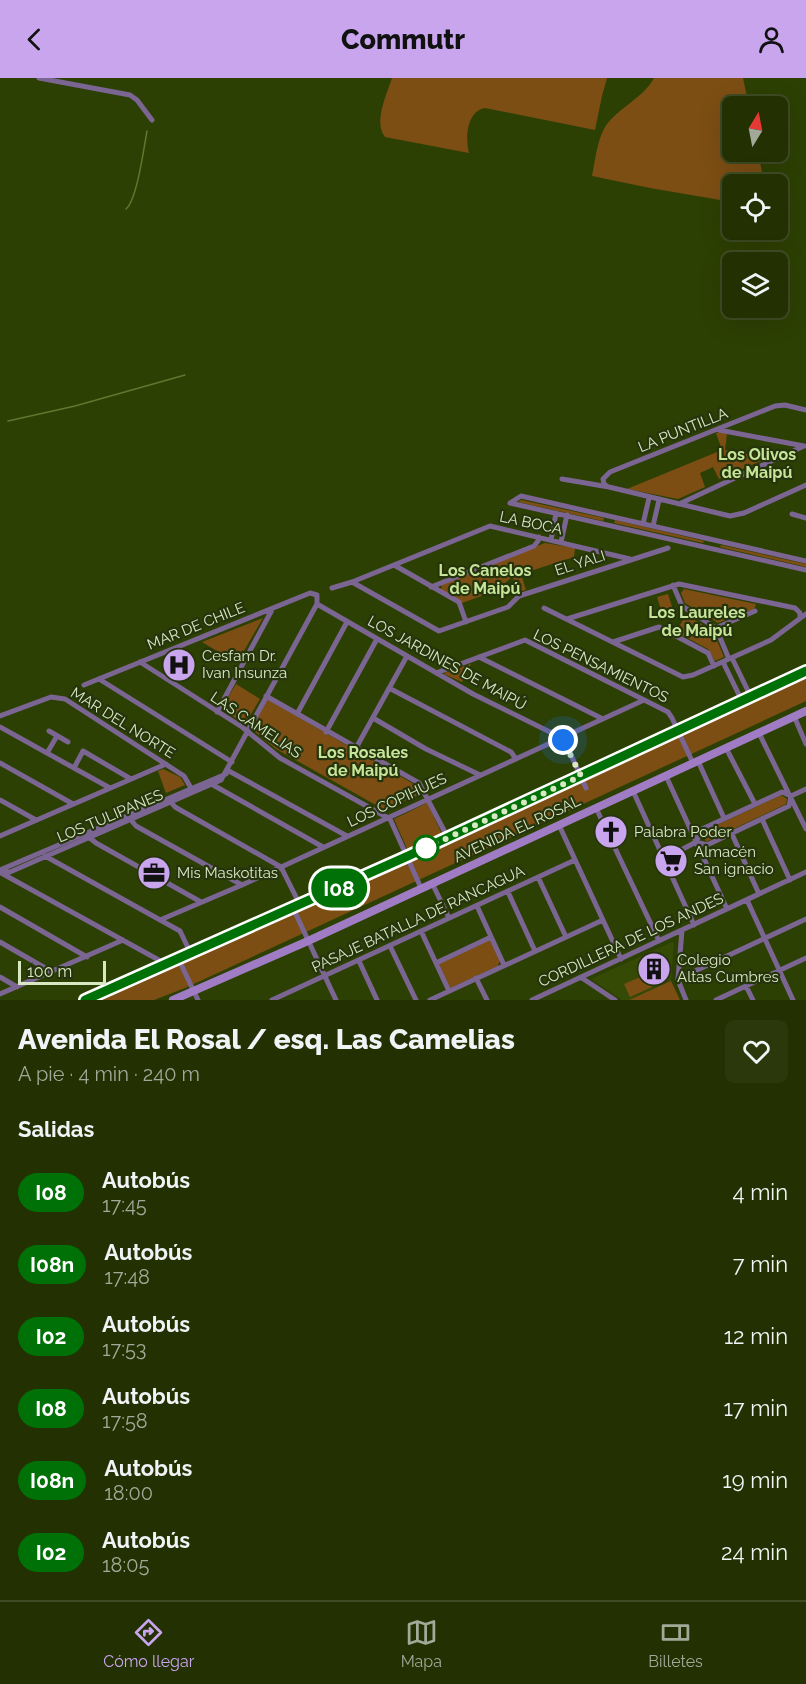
<!DOCTYPE html>
<html lang="es">
<head>
<meta charset="utf-8">
<style>
  :root { --surface:#223002; --page:#2a380c; --text:#f1f3f6; --muted:#a2a999; --line:#3f4b24; --accent:#c9a5ee }
  body { margin:0; font-family:Raleway,sans-serif; background:var(--page); color:var(--text); height:100vh; display:flex; flex-direction:column; font-size:22px; white-space:nowrap }
  * { box-sizing:border-box; margin:0 }
  p { font-size:20px; color:var(--muted) }
  .icon { flex:none; width:33px; height:33px; fill:none; stroke:currentColor; stroke-width:2; stroke-linecap:round; stroke-linejoin:round }
  .map { position:relative; height:922px; overflow:hidden }
  .details { display:flex; flex-direction:column; background:var(--surface); flex:1 }
  .details>* { flex:none }
  .badge { padding:0 12px; border-radius:20px; font-size:21px; line-height:39px }
  .needle { width:39px; rotate:10deg }
  .fabs { position:absolute; left:722px; top:18px; display:grid; gap:12px }
  .fabs a { display:grid; place-items:center; width:66px; height:66px; border-radius:9px; background:var(--surface); box-shadow:0 6px 24px #0002,0 0 0 2px var(--line); font-size:30px }
  .scale { position:absolute; left:18px; bottom:15px; width:88px; box-sizing:border-box; padding-left:6px; border:3px solid #d8e8c2; border-top:0; font-size:16px; line-height:21px; white-space:nowrap; color:#d8e8c2; -webkit-text-stroke:4px #26340d; paint-order:stroke }
  .you { position:absolute; width:30px; height:30px; margin:-15px; border:4px solid #fff; border-radius:50%; background:#1a73e8; box-shadow:0 0 0 9px #1a73e833 }
  .map>.badge { position:absolute; translate:-50% -50%; box-shadow:0 0 0 3px #fff }
  h2 { padding:0 18px; font-size:22px; line-height:54px }
  .round { display:grid; place-items:center; flex:none; width:63px; height:63px; border-radius:9px; background:var(--page) }
  .summary { display:flex; align-items:center; justify-content:space-between; height:102px; padding:0 18px }
  h1 { font-size:28px; font-weight:800; line-height:45px }
  ul { padding:0; list-style:none }
  li { display:flex; align-items:center; gap:18px; height:72px; padding:0 18px }
  li div { flex:1 }
  li b { display:block; font-size:22px }
  li em { font-style:normal }
  li .badge { min-width:66px; font-weight:700; text-align:center }
  header { display:flex; justify-content:space-between; align-items:center; height:78px; padding:0 18px; background:var(--accent); color:#111; font-size:27px; font-weight:800 }
  .tab-bar { display:flex; justify-content:space-around; align-items:center; height:84px; border-top:2px solid var(--line); background:var(--surface); font-size:16px; color:var(--muted) }
  .tab-bar a { display:grid; justify-items:center; gap:3px }
  .tab-bar .selected { color:var(--accent) }
  .map>svg:first-child { display:block }
</style>
</head>
<body>
<header><svg class="icon" aria-label="back" viewBox="0 0 24 24"><path d="M15 5l-7 7 7 7"/></svg>Commutr<svg class="icon" aria-label="person" viewBox="0 0 24 24"><circle cx="12" cy="8" r="4"/><path d="M4 21q1-7 8-7t8 7"/></svg></header>
<div class="map">
<svg width="806" height="922" viewBox="0 0 806 922">
  <rect width="100%" height="100%" fill="#2d4003"/>
  <!-- built -->
  <path fill="#354a05" d="M672,864L674,865L671,903L629,922H622L591,901Z"/>
  <!-- green -->
  <path fill="#7c4e14" d="M392,0H607L602,18L595,52L485,30C467,33 465,59 469,75L385,59C373,44 387,16 392,0Z
    M654,0H743L749,28H732V74H758L763,99V106H732V124L650,110L592,98C595,83 597,64 604,51C614,32 643,21 654,0Z
    M720,354L727,356L725,372L768,380L719,401L713,389L700,395L705,409L678,421L627,411L722,372L716,355Z
    M521,422L604,440L603,443L518,424Z
    M615,442L704,463L703,465L614,445Z
    M545,465L575,470L574,479L521,496L526,512L522,513L512,499L505,505L506,509L462,525L441,512L442,506Z
    M721,467L806,486V489L720,469Z
    M684,511L756,526L754,531L718,545L685,525L681,515Z
    M668,516L675,538L664,541L657,519Z
    M686,537L713,553L724,579L715,583L708,571L676,554Z
    M263,540L237,585L202,564Z
    M471,586L462,604L444,596L446,594Z
    M806,598V623L185,910L154,922H87L172,890L302,832Z
    M236,606L260,621L245,646L221,631Z
    M267,621L417,708L422,712V716L383,731L276,671L249,649Z
    M163,691L180,699L185,707L166,715L158,693Z
    M781,717L787,721L786,726L706,764L702,754Z
    M427,725L442,756L408,773L394,741Z
    M490,861L500,882L498,888L450,910L439,886Z
    M647,896L652,909L630,919L624,906Z
    M671,903L680,922H629Z"/>
  <g fill="none" stroke-linecap="round" stroke-linejoin="round">
    <!-- stream -->
    <path stroke="#5e7830" stroke-width="1.5" d="M126,131C137,122 144,69 147,53
      M8,343L75,328L185,297"/>
    <!-- street -->
    <path stroke="#7b6592" stroke-width="5" d="M39,0L130,17L137,22L152,42
      M719,352L804,368
      M562,401L609,409L730,438L744,435L806,407
      M607,408L604,406L603,401L610,394L775,328L785,327L806,332
      M510,425L521,418L806,483
      M510,425L806,492
      M679,426L804,368
      M792,436L806,440
      M643,446L649,420
      M653,448L659,422
      M551,462L556,435
      M561,464L567,437
      M394,487L459,524L466,544
      M352,504L439,553L508,529L519,518L668,470
      M673,507L682,528L716,550L729,581
      M431,509L534,468L538,463L539,459
      M332,510L352,504L490,448L630,481
      M317,526L473,616L558,658L566,666L586,710
      M544,530L683,599L693,597L771,562L806,536
      M567,541L679,506L795,530L800,535V539
      M716,550L755,533
      M613,564L659,549L708,575L714,588
      M479,579L603,641
      M732,580L751,619
      M140,584L242,649L280,680L390,741L421,810
      M723,584L742,623
      M436,595L525,562L668,634L672,640L693,685
      M99,601L232,684
      M389,610L511,674L516,681
      M266,618L419,705L448,760
      M217,634L273,530
      M297,636L347,544
      M0,638L51,619L65,621L184,698L191,710
      M794,638L806,666
      M373,640L426,671L480,697
      M0,649L110,710
      M49,653L68,664
      M326,654L377,561
      M759,655L806,751
      M356,670L407,578
      M726,670L755,726
      M47,675L57,658
      M698,683L724,740
      M0,685L73,726
      M74,690L83,673L131,701
      M227,692L347,758
      M666,698L727,831
      M213,707L323,769
      M633,713L694,847
      M0,722L36,742
      M170,723L175,729L281,789L300,827
      M596,730L659,863
      M762,741L790,802
      M131,742L136,748L242,807
      M559,747L621,881
      M732,756L759,816
      M0,758L166,686
      M90,760L96,765L201,824
      M697,763L700,752L782,714L791,718
      M45,778L180,853L191,876
      M664,781L696,764L707,767L789,728L791,718L806,711
      M0,792L226,696
      M0,793L10,794L221,702L317,526V517L310,515L84,607
      M1,795L166,886
      M538,799L566,859
      M432,805L449,840
      M508,814L535,873
      M747,822L793,922
      M477,828L504,887
      M0,829L87,879
      M293,830L336,922
      M160,842L242,807L644,622
      M682,852L678,902L686,922
      M421,853L449,913
      M0,864L52,894
      M390,868L416,922
      M179,882L198,922
      M359,883L377,922
      M436,885L491,859
      M0,899L17,909
      M476,900L487,922
      M580,900H582L615,922
      M678,901L806,841
      M746,908L753,922
      M0,916L123,862
      M272,922L575,782
      M430,922L603,842
      M532,922L806,794
      M716,922L806,880"/>
    <!-- secondary -->
    <path stroke="#a07cc4" stroke-width="8" d="M85,922L407,779L806,593
      M173,922L308,863L806,633"/>
  </g>
  <g fill="none" stroke-linecap="round" stroke-linejoin="round">
    <defs>
      <path id="line" d="M85,922L408,778L806,593"/>
    </defs>
    <!-- line casing -->
    <use href="#line" stroke="#fff" stroke-width="14"/>
    <!-- line -->
    <use href="#line" stroke="#007106" stroke-width="9"/>
    <!-- walk -->
    <path stroke="#d8e8c2" stroke-width="6" stroke-dasharray="0 10.8" d="M426,770L581,698L563,662"/>
  </g>
  <!-- icons -->
  <defs>
    <symbol id="hospital-disc" viewBox="-11 -11 22 22"><circle r="9.5" fill="#c9a5ee" stroke="#26340d"/><path d="M-5-5h3v3.5h4V-5h3V5h-3V1.5h-4V5h-3Z" fill="#111"/></symbol>
    <symbol id="church-disc" viewBox="-11 -11 22 22"><circle r="9.5" fill="#c9a5ee" stroke="#26340d"/><path d="M-1.2-6h2.4v3.5h3.3v2.4h-3.3V6h-2.4V-.1h-3.3v-2.4h3.3Z" fill="#111"/></symbol>
    <symbol id="supermarket-disc" viewBox="-11 -11 22 22"><circle r="9.5" fill="#c9a5ee" stroke="#26340d"/><path d="M-6-5.5h2.5l.6 2H6L4.5 2H-2.5L-4.4-4H-6ZM-1.5 3.2a1.3 1.3 0 1 0 .1 0ZM3 3.2a1.3 1.3 0 1 0 .1 0Z" fill="#111"/></symbol>
    <symbol id="office-disc" viewBox="-11 -11 22 22"><circle r="9.5" fill="#c9a5ee" stroke="#26340d"/><path d="M-6-3h4V-5.5h4V-3h4V5H-6ZM-1-4.5V-3h2v-1.5ZM-6 0V1H6V0Z" fill="#111"/></symbol>
    <symbol id="building-disc" viewBox="-11 -11 22 22"><circle r="9.5" fill="#c9a5ee" stroke="#26340d"/><path d="M-4-6H4V6H1V3H-1V6H-4ZM-2.5-4.3h1.7v1.8h-1.7ZM.8-4.3h1.7v1.8H.8ZM-2.5-1h1.7V.8h-1.7ZM.8-1h1.7V.8H.8Z" fill="#111"/></symbol>
  </defs>
  <g fill-rule="evenodd">
    <use href="#hospital-disc" x="160" y="568" width="38" height="38"/>
    <use href="#church-disc" x="592" y="735" width="38" height="38"/>
    <use href="#supermarket-disc" x="652" y="764" width="38" height="38"/>
    <use href="#office-disc" x="135" y="776" width="38" height="38"/>
    <use href="#building-disc" x="635" y="872" width="38" height="38"/>
  </g>
  <!-- markers -->
  <circle fill="#fff" stroke="#007106" stroke-width="3" cx="426" cy="770" r="12"/>
  <g text-anchor="middle" stroke-width="4.5" stroke-linejoin="round" paint-order="stroke">
    <!-- street labels -->
    <g font-size="15" fill="#d8e8c2" stroke="#26340d">
      <text transform="translate(683 352) rotate(-22)" y="5">LA PUNTILLA</text>
      <text transform="translate(531 445) rotate(12)" y="5">LA BOCA</text>
      <text transform="translate(580 485) rotate(-18)" y="5">EL YALI</text>
      <text transform="translate(196 548) rotate(-22)" y="5">MAR DE CHILE</text>
      <text transform="translate(447 585) rotate(29)" y="5">LOS JARDINES DE MAIPÚ</text>
      <text transform="translate(601 588) rotate(26)" y="5">LOS PENSAMIENTOS</text>
      <text transform="translate(123 645) rotate(32)" y="5">MAR DEL NORTE</text>
      <text transform="translate(256 647) rotate(34)" y="5">LAS CAMELIAS</text>
      <text transform="translate(397 722) rotate(-25)" y="5">LOS COPIHUES</text>
      <text transform="translate(110 738) rotate(-23)" y="5">LOS TULIPANES</text>
      <text transform="translate(517 751) rotate(-25)" y="5">AVENIDA EL ROSAL</text>
      <text transform="translate(418 841) rotate(-25)" y="5">PASAJE BATALLA DE RANCAGUA</text>
      <text transform="translate(631 862) rotate(-25)" y="5">CORDILLERA DE LOS ANDES</text>
    </g>
    <!-- poi labels -->
    <g font-size="15" fill="#d8e8c2" stroke="#26340d" text-anchor="start">
      <text x="202" y="583">Cesfam Dr.<tspan x="202" dy="17">Ivan Insunza</tspan></text>
      <text x="634" y="759">Palabra Poder</text>
      <text x="694" y="779">Almacén<tspan x="694" dy="17">San ignacio</tspan></text>
      <text x="177" y="800">Mis Maskotitas</text>
      <text x="677" y="887">Colegio<tspan x="677" dy="17">Altas Cumbres</tspan></text>
    </g>
    <!-- neighbourhood labels -->
    <g font-size="16" font-weight="bold" fill="#c6e598" stroke="#26340d">
      <text x="757" y="382">Los Olivos<tspan x="757" dy="18">de Maipú</tspan></text>
      <text x="485" y="498">Los Canelos<tspan x="485" dy="18">de Maipú</tspan></text>
      <text x="697" y="540">Los Laureles<tspan x="697" dy="18">de Maipú</tspan></text>
      <text x="363" y="680">Los Rosales<tspan x="363" dy="18">de Maipú</tspan></text>
    </g>
  </g>
</svg>
<div class="fabs">
<a><svg class="needle" viewBox="-14 -14 28 28"><path d="M0-13l5 13h-10z" fill="#e53935"/><path d="M0 13l5-13h-10z" fill="#a2a999"/></svg></a>
<a><svg class="icon" aria-label="locate" viewBox="0 0 24 24"><circle cx="12" cy="12" r="6"/><path d="M12 2v4M12 18v4M2 12h4M18 12h4"/></svg></a>
<a><svg class="icon" aria-label="layers" viewBox="0 0 24 24"><path d="M12 4l9 5-9 5-9-5zM3 14l9 5 9-5"/></svg></a>
</div>
<div class="scale">100 m</div>
<div class="you" style="left:563px;top:662px"></div>
<b class="badge" style="left:339px;top:810px;background:#007106;color:#fff">I08</b>
</div>
<section class="details">
<div class="summary"><div><h1>Avenida El Rosal / esq. Las Camelias</h1><p>A pie · 4 min · 240 m</p></div><a class="round"><svg class="icon" aria-label="heart" viewBox="0 0 24 24"><path d="M12 20l-8-8c-3-5 5-10 8-4 3-6 11-1 8 4z"/></svg></a></div>
<h2>Salidas</h2>
<ul>
<li><span class="badge" style="background:#007106;color:#fff">I08</span><div><b>Autobús</b><p>17:45</p></div><em>4 min</em></li>
<li><span class="badge" style="background:#007106;color:#fff">I08n</span><div><b>Autobús</b><p>17:48</p></div><em>7 min</em></li>
<li><span class="badge" style="background:#007106;color:#fff">I02</span><div><b>Autobús</b><p>17:53</p></div><em>12 min</em></li>
<li><span class="badge" style="background:#007106;color:#fff">I08</span><div><b>Autobús</b><p>17:58</p></div><em>17 min</em></li>
<li><span class="badge" style="background:#007106;color:#fff">I08n</span><div><b>Autobús</b><p>18:00</p></div><em>19 min</em></li>
<li><span class="badge" style="background:#007106;color:#fff">I02</span><div><b>Autobús</b><p>18:05</p></div><em>24 min</em></li>
</ul>
</section>
<nav class="tab-bar">
<a class="selected"><svg class="icon" aria-label="directions" viewBox="0 0 24 24"><path d="M12 3l9 9-9 9-9-9zM9 14v-3h6M13 9l2 2-2 2"/></svg>Cómo llegar</a>
<a><svg class="icon" aria-label="map" viewBox="0 0 24 24"><path d="M3 6l6-2 6 2 6-2v14l-6 2-6-2-6 2zM9 4v14M15 6v14"/></svg>Mapa</a>
<a><svg class="icon" aria-label="tickets" viewBox="0 0 24 24"><path d="M3 7h18v10H3zM15 7v10"/></svg>Billetes</a>
</nav>
</body>
</html>
